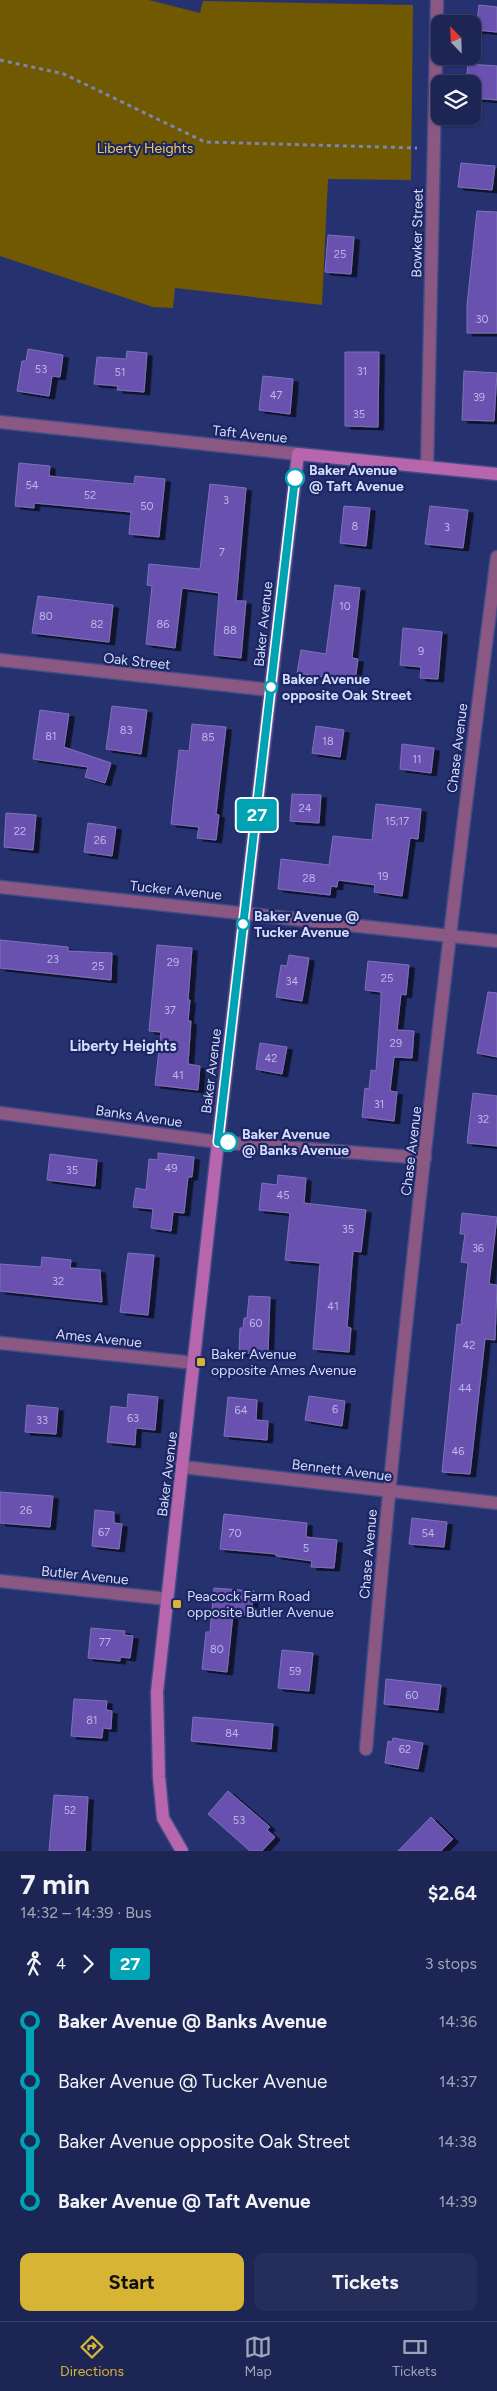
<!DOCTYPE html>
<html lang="en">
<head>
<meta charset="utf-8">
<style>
  :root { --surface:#1c2553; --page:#252d5a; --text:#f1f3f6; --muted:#a0a5b8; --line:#3a426a; --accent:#d8b434 }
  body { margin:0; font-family:Figtree,sans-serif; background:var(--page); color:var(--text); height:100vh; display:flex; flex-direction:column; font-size:19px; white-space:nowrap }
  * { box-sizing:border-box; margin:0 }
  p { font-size:16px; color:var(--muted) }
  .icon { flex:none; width:28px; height:28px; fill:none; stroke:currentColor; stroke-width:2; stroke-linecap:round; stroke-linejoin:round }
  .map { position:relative; height:1851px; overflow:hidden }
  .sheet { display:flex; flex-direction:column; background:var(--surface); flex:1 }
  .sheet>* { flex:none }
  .badge { padding:0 10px; border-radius:4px; font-size:18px; line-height:32px }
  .needle { width:32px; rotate:337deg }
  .buttons { position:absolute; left:431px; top:15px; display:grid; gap:10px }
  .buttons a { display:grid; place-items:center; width:50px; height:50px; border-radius:10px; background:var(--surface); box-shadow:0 1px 4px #0004,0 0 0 1px var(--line); font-size:25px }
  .map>.badge { position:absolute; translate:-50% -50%; box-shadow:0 0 0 2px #fff }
  .legs { display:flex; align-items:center; gap:8px; height:55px; padding:0 20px; font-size:16px }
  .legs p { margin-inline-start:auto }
  .head { display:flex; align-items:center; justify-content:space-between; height:85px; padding:0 20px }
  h1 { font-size:28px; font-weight:700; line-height:38px }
  .cta { display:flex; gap:10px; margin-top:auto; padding:10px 20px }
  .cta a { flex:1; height:58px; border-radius:10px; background:var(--accent); color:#111; font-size:20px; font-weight:700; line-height:58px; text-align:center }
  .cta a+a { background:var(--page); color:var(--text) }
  ul { padding:0 20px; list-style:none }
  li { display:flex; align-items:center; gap:18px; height:60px; font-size:19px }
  li i { display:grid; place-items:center; width:8px; height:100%; margin:0 6px; background:currentColor }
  li i::after { content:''; width:12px; height:12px; margin:-6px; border:4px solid; border-radius:50%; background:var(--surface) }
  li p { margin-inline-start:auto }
  li:first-child i { background:linear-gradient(#0000 50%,currentColor 0) }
  li:last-child i { background:linear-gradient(currentColor 50%,#0000 0) }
  .tabs { display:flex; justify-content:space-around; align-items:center; height:70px; border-top:1px solid var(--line); background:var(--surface); font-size:14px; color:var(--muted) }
  .tabs a { display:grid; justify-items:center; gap:2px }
  .tabs .current { color:var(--accent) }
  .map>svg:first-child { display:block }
</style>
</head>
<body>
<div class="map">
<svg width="497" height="1851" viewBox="0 0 497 1851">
  <defs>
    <filter id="shadow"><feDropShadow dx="5.5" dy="3" stdDeviation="0" flood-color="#0009"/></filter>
  </defs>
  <rect width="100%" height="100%" fill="#26316f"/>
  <!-- green -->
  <path fill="#705900" d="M0,0H149L200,13L203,1L413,5L411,180L328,179L322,305L175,288L173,308L153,307L0,256Z"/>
  <!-- building -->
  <path fill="#6951b0" stroke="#7f71b8" filter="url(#shadow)" d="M479,5L497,7V32L476,30Z
    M468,64L497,66V100L472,98V84H466Z
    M461,163L495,166L492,190L458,187Z
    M477,211L497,212V333H467V305Z
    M328,235L354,237L351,274L325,272Z
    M28,349L63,355L60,377L52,376L49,396L17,391L22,361H26Z
    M127,351L147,353L144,392L117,390L118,386L94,384L97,357L126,359Z
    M345,352H379L378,427L345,426Z
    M464,371L497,373L494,421L462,420Z
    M263,376L293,379L290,414L259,410Z
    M19,463L50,466L49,476L134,484L135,476L165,479L159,537L129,534L131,512L34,503V508L15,506Z
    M210,484L246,488L236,601H246L241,658L214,655L219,593L182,588L175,648L146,644L152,586L147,585L149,564L200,569Z
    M344,506L370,508L366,546L340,543Z
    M430,506L468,510L463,548L425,544Z
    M335,585L360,588L352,658L358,659L355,682L297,673L301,650L326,654Z
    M38,596L113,605L109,642L32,633Z
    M403,628L442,632L438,679L420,678L421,667L400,665Z
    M112,706L147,710L141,754L106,749Z
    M40,710L69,714L64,747L111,763L105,783L85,777L88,767L33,759Z
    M192,724L226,727L216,814L219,815L216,840L197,838L199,827L171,824L179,750L189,751Z
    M316,726L344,730L340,757L312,753Z
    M402,744L434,748L431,773L400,769Z
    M292,794L321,795L319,823L290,821Z
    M376,804L421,809L418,839L410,838L402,896L374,892L375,885L338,880L337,887L331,886L330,895L278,889L281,859L329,865L333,836L372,840Z
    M6,813L36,815L33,850L4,847Z
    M88,823L116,827L112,856L84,852Z
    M0,940L68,947V951L112,953L111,980L0,968Z
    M157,945L192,948L188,1000H190L188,1021H191L188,1064L200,1066L198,1090L155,1085L161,1032L149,1031Z
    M289,955L309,958L302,1001L276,997L281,965L287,966Z
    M368,961L409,965L406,995L401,994L397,1030L414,1031L412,1058L394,1057L390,1091L397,1092L394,1121L362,1117L365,1088L369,1089L371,1070L376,1071L381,1001V992L365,990Z
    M488,992L497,993V1057L477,1053Z
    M260,1043L287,1047L282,1074L256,1069Z
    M473,1093L497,1096V1146L467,1143Z
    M158,1153L194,1157L192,1177H188L184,1213L173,1212L171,1231L151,1228L153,1209L133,1207L136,1188L146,1190L149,1159L158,1160Z
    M50,1154L97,1160L95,1186L47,1180Z
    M278,1175L306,1178L304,1203L366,1210L361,1252L353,1251L347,1327L351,1328L349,1352L313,1349L320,1263L285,1260L290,1213L259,1210L262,1183L277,1185Z
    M462,1213L497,1217L489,1284L497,1285L495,1340L485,1339L470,1474L442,1472L457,1324L461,1325L468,1263L461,1262L465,1234H460Z
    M128,1253L154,1255L148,1315L120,1312Z
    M42,1257L71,1260L70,1268L100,1270L102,1302L0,1291V1264L41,1267Z
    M249,1296L270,1297L268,1354L239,1353L240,1328H243L244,1318H247Z
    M128,1394L158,1397L155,1430L136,1428L135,1445L107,1442L111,1406L127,1408Z
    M309,1396L345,1401L342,1426L305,1420Z
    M228,1397L257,1400L256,1420L268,1421L267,1440L224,1436Z
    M27,1405L58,1408L56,1434L25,1432Z
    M0,1492L53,1496L50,1527L0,1523Z
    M95,1510L114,1512V1523L122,1524L119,1549L92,1546Z
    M224,1514L307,1523L306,1537L337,1540L334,1568L311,1567L312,1561L276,1556V1554L220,1549Z
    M412,1518L447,1522L444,1547L409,1544Z
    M214,1588L254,1591L251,1615L233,1614L227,1672L202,1669L206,1632H210Z
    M91,1628L125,1631L124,1635L133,1636L130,1658L120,1657V1661L88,1658Z
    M282,1650L313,1653L309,1691L278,1688Z
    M386,1679L441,1685L438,1710L384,1704Z
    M74,1699L107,1701L106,1710L112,1711L111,1729L103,1728L102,1738L71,1736Z
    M193,1717L273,1724L271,1749L191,1741Z
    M393,1738L423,1743L418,1769L385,1763L388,1741L392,1742Z
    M228,1791L270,1827L267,1830L275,1837L262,1851H250L208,1814Z
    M54,1795L88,1797L85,1851H49Z
    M431,1817L453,1839L441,1851H398Z"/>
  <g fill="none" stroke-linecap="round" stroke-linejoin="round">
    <defs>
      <path id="street" d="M0,422L298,454
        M427,467L437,0
        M0,660L271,690
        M0,887L497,941
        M0,1113L218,1142L425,1158
        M0,1343L195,1363
        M183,1467L497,1503
        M0,1581L168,1599
        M366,1749C399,1351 446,954 497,557"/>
      <path id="secondary" d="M182,1851L163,1818L159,1777L157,1692L218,1142L298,454L497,474"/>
    </defs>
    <!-- street casing -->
    <use href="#street" stroke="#424d85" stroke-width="15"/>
    <!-- secondary casing -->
    <use href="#secondary" stroke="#424d85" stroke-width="15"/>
    <!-- path -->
    <path stroke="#7b86b4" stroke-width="3" stroke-dasharray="4 4" stroke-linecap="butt" d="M0,60L64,74L205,142L417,148"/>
    <!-- street -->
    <use href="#street" stroke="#8b5783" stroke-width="12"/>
    <!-- secondary -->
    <use href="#secondary" stroke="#b765ad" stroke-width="12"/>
  </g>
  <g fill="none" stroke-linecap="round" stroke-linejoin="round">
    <defs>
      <path id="line-1" d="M228,1142H218L295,478"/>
    </defs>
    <!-- line-1 casing -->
    <use href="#line-1" stroke="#fff" stroke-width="11"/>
    <!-- line-1 -->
    <use href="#line-1" stroke="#00a3b4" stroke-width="8"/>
  </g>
  <!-- markers -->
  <g fill="#fff" stroke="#00a3b4" stroke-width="2.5">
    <circle cx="295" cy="478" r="9"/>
    <circle cx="271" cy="687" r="6"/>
    <circle cx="243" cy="924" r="6"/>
    <circle cx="228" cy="1142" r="9"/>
  </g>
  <g fill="#d8b434" stroke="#1d2663" stroke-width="2">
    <rect x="196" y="1357" width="10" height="10" rx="2.5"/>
    <rect x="172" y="1599" width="10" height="10" rx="2.5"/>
  </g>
  <g text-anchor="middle" stroke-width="4.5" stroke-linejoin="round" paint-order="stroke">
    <!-- number labels -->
    <g font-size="11" fill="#b8bae8">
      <text x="340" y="258">25</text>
      <text x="482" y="323">30</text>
      <text x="41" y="373">53</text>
      <text x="362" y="375">31</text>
      <text x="120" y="376">51</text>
      <text x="276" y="399">47</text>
      <text x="479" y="401">39</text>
      <text x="359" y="418">35</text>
      <text x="32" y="489">54</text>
      <text x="90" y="499">52</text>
      <text x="226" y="504">3</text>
      <text x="147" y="510">50</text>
      <text x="355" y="530">8</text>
      <text x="447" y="531">3</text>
      <text x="222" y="556">7</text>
      <text x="345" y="610">10</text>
      <text x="46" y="620">80</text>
      <text x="97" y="628">82</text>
      <text x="163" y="628">86</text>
      <text x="230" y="634">88</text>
      <text x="421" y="655">9</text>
      <text x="126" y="734">83</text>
      <text x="51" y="740">81</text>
      <text x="208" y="741">85</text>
      <text x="328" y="745">18</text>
      <text x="417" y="763">11</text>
      <text x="305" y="812">24</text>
      <text x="397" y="825">15;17</text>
      <text x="20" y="835">22</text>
      <text x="100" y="844">26</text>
      <text x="383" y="880">19</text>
      <text x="309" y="882">28</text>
      <text x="53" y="963">23</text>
      <text x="173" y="966">29</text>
      <text x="98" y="970">25</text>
      <text x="387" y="982">25</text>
      <text x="292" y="985">34</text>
      <text x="170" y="1014">37</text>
      <text x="396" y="1047">29</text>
      <text x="271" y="1062">42</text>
      <text x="178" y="1079">41</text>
      <text x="379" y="1108">31</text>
      <text x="483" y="1123">32</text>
      <text x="171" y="1172">49</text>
      <text x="72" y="1174">35</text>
      <text x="283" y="1199">45</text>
      <text x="348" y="1233">35</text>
      <text x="478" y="1252">36</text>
      <text x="58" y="1285">32</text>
      <text x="333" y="1310">41</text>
      <text x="256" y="1327">60</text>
      <text x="469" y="1349">42</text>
      <text x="465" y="1392">44</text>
      <text x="335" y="1413">6</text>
      <text x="241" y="1414">64</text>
      <text x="133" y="1422">63</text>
      <text x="42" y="1424">33</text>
      <text x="458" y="1455">46</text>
      <text x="26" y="1514">26</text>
      <text x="104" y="1536">67</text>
      <text x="235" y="1537">70</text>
      <text x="428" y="1537">54</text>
      <text x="306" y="1552">5</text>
      <text x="105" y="1646">77</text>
      <text x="217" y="1653">80</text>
      <text x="295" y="1675">59</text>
      <text x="412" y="1699">60</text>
      <text x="92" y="1724">81</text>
      <text x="232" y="1737">84</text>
      <text x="405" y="1753">62</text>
      <text x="70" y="1814">52</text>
      <text x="239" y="1824">53</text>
    </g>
    <!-- park labels -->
    <g font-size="14" fill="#ecc852" stroke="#1d2663">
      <text x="145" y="153">Liberty Heights</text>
    </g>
    <!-- street labels -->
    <g font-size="14" fill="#d3ddfb" stroke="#1d2663">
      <text transform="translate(417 233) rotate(-89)" y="5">Bowker Street</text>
      <text transform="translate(250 434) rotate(6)" y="5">Taft Avenue</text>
      <text transform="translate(263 624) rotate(-84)" y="5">Baker Avenue</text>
      <text transform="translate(137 661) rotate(6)" y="5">Oak Street</text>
      <text transform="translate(457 748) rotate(-83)" y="5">Chase Avenue</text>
      <text transform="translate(176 890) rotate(6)" y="5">Tucker Avenue</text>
      <text transform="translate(211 1071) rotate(-83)" y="5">Baker Avenue</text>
      <text transform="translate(139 1116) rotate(8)" y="5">Banks Avenue</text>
      <text transform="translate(411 1151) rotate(-83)" y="5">Chase Avenue</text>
      <text transform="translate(99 1338) rotate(6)" y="5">Ames Avenue</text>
      <text transform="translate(342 1470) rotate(7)" y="5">Bennett Avenue</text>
      <text transform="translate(167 1474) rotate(-83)" y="5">Baker Avenue</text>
      <text transform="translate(368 1554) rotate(-85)" y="5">Chase Avenue</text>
      <text transform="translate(85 1575) rotate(6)" y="5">Butler Avenue</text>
    </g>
    <!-- stop labels -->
    <g font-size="14" font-weight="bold" fill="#d3ddfb" stroke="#1d2663" text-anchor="start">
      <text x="309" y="475">Baker Avenue<tspan x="309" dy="16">@ Taft Avenue</tspan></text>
      <text x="282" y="684">Baker Avenue<tspan x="282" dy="16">opposite Oak Street</tspan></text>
      <text x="254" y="921">Baker Avenue @<tspan x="254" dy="16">Tucker Avenue</tspan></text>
      <text x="242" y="1139">Baker Avenue<tspan x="242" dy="16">@ Banks Avenue</tspan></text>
    </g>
    <!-- poi labels -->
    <g font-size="14" fill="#d3ddfb" stroke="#1d2663" text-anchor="start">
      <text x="211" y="1359">Baker Avenue<tspan x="211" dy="16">opposite Ames Avenue</tspan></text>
      <text x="187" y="1601">Peacock Farm Road<tspan x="187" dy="16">opposite Butler Avenue</tspan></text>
    </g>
    <!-- neighbourhood labels -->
    <g font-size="15" font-weight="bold" fill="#d3ddfb" stroke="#1d2663">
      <text x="123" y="1051">Liberty Heights</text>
    </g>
  </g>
</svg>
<div class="buttons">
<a><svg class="needle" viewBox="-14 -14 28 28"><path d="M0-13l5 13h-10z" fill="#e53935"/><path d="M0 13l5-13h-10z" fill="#a0a5b8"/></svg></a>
<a><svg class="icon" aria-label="layers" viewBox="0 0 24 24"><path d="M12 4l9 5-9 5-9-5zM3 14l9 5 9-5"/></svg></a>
</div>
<b class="badge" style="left:257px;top:815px;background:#00a3b4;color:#fff">27</b>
</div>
<section class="sheet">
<div class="head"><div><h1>7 min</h1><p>14:32 – 14:39 · Bus</p></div><b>$2.64</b></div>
<div class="legs"><svg class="icon" aria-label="walk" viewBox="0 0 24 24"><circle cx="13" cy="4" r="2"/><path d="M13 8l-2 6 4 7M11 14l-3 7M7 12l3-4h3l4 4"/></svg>4<svg class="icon" aria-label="forward" viewBox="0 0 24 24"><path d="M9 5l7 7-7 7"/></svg><b class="badge" style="background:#00a3b4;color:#fff">27</b><p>3 stops</p></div>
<ul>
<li><i style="color:#00a3b4"></i><b>Baker Avenue @ Banks Avenue</b><p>14:36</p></li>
<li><i style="color:#00a3b4"></i><span>Baker Avenue @ Tucker Avenue</span><p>14:37</p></li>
<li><i style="color:#00a3b4"></i><span>Baker Avenue opposite Oak Street</span><p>14:38</p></li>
<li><i style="color:#00a3b4"></i><b>Baker Avenue @ Taft Avenue</b><p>14:39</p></li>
</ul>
<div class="cta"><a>Start</a><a>Tickets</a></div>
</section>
<nav class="tabs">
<a class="current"><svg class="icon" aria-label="directions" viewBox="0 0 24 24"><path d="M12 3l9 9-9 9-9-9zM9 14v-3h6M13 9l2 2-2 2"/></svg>Directions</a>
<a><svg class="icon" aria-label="map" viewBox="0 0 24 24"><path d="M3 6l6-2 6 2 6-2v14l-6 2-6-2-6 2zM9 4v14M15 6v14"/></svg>Map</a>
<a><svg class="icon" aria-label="tickets" viewBox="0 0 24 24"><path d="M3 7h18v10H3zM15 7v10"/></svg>Tickets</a>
</nav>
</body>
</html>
